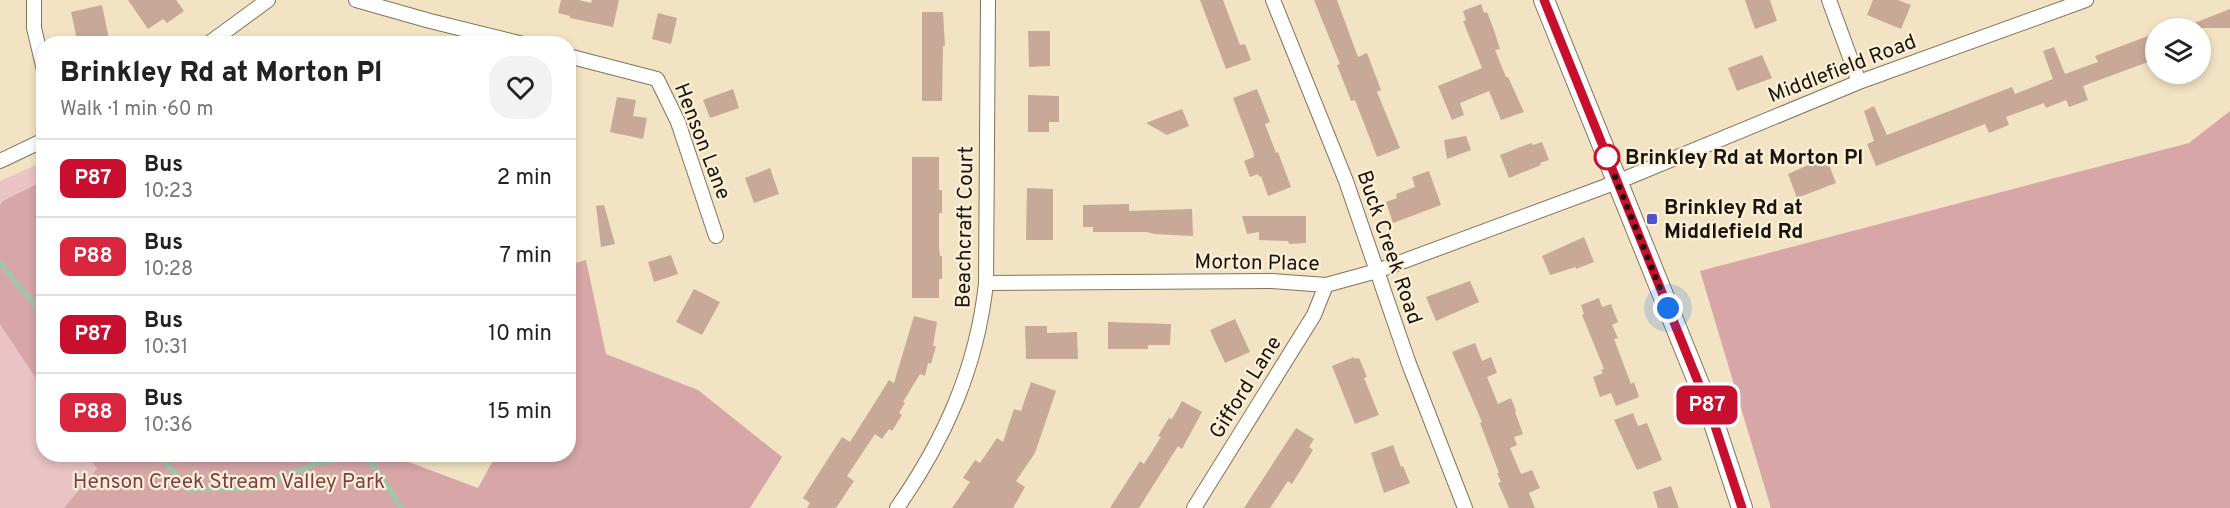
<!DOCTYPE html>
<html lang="en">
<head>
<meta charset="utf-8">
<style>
  :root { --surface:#fff; --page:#f2f2f2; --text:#222; --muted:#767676; --line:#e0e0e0 }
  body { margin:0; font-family:Overpass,sans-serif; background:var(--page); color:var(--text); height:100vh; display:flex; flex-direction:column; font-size:22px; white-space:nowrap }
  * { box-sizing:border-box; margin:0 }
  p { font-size:20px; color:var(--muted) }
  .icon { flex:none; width:33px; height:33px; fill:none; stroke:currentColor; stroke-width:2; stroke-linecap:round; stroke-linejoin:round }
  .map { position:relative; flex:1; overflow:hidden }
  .sheet { position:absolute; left:36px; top:36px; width:540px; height:426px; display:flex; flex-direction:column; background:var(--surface); border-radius:24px; box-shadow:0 3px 9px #0003 }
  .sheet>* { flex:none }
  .badge { padding:0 12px; border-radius:9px; font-size:21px; line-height:39px }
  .controls { position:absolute; left:2145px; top:18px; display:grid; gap:12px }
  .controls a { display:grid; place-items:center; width:66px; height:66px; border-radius:50%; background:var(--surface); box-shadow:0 3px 9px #0003; font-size:30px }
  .you { position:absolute; width:30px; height:30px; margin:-15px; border:4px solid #fff; border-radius:50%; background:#1a73e8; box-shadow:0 0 0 9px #1a73e833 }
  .map>.badge { position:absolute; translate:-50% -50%; box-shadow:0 0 0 3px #fff }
  .round { display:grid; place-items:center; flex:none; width:63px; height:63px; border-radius:24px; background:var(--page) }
  .headline { display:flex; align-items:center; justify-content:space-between; height:102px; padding:0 24px }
  h1 { font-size:28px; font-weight:800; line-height:45px }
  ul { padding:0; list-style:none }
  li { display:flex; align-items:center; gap:18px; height:78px; padding:0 24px; border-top:2px solid var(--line) }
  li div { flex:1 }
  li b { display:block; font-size:22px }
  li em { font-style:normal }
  li .badge { min-width:66px; font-weight:700; text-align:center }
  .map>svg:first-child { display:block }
</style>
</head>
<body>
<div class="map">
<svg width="2230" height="508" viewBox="0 0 2230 508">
  <rect width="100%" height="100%" fill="#f2e3c4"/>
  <!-- green -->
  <path fill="#eac3c4" d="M43,162L44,454L371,455L409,508H0V181Z"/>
  <!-- forest -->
  <path fill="#d7a6a7" d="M2230,111V508H1771L1700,271L2189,143Z
    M43,181V389L0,324V205L3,201Z
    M586,260L606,354L698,390L782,457L750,508H64L97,469L87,455H390L478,488L496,455L568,454L569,265Z"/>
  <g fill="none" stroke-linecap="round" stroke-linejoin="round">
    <!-- stream -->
    <path stroke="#a1c7a9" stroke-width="5" d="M0,263L44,316
      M158,454L189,490L256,488L317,463L366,456L402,508"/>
  </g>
  <!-- building -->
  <path fill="#c8a998" d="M128,0H176L184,11L167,23L163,19L148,29Z
    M561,0H579L591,3L592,0H619L613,27L570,18V16L558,13Z
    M1200,0H1223L1240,45L1245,44L1251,60L1226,69Z
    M1314,0H1337L1358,57L1367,53L1381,90L1377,92L1400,148L1377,157L1355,100L1351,101L1337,65L1340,64Z
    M1745,0H1770L1777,21L1755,29Z
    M1873,0H1898L1911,5L1901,29L1867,15Z
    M1481,4L1484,13L1487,12L1494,30L1500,49L1495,50L1506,77H1508L1524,112L1501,120L1489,91L1460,103L1464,115L1452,120L1438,86L1482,68L1463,21L1466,20L1463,11Z
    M102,5L110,44H78L71,12Z
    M2230,9V28H2184V27Z
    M922,12H943L945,46H943L942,101H922Z
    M658,13L677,18L671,44L652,39Z
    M1028,31H1050V66L1029,67Z
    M2156,33V59L2083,86L2088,100L2069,107L2066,100L2046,108L2044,103L2006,117L2009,125L1989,133L1985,124L1876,166L1867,144L1874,141L1864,111L1874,106L1887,135L2012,87L2015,94L2053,79L2043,51L2054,47L2065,74L2098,62L2095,56Z
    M1762,55L1772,78L1737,91L1728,68Z
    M733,89L739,108L710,118L703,100Z
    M1257,89L1270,122L1265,124L1276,153L1278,152L1291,187L1268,196L1261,176L1259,177L1258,174L1250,177L1244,161L1254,157L1253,151L1233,98Z
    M1028,95L1059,96V122H1049V132H1028Z
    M617,97L636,100L633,116L647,118L643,139L610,132Z
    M1182,109L1189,126L1167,135L1146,123Z
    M1466,136L1471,150L1447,159L1444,140Z
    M1542,142L1549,160L1540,163L1541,165L1509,178L1500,155L1531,143L1533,145Z
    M912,157H939V190H942V213H939V248L940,256H942V279H939V298H912Z
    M1826,157L1836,183L1797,198L1788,174Z
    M770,168L779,194L754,203L745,178Z
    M1429,171L1441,205L1393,223L1386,202L1397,198L1396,194L1415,187L1412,177Z
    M1027,188L1053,189V240H1026Z
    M1129,204V211L1192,209L1193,236L1154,234L1147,232H1093V227H1083V205Z
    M604,205L615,244L601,247L596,206Z
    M1242,216H1306V243L1289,244L1288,241L1259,240V232L1247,234Z
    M1584,237L1594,262L1576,269V267L1550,275L1542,256Z
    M671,255L678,274L654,282L648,262Z
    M1470,281L1479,302L1436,321L1426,297Z
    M694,289L720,302L702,335L676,322Z
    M1599,298L1602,307L1611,304L1618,322L1612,325L1618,338L1614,339L1631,384L1634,382L1639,397L1616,406L1611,393L1600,397L1593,377L1603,373L1601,370L1604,369L1582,315L1584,314L1581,305Z
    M914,316L937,322L933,346H936L931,364L928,363L925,376L920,374L903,402L905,403L899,413L902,415L892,431L889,429L882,439L875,434L847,476L854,481L836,508H807L810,503L803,498L842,437L850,442L889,380L894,383Z
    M1235,319L1250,352L1225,363L1210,330Z
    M1108,322L1171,324L1170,345H1148V349H1108Z
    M1025,326H1047V333L1077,332L1078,359H1026Z
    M1475,343L1482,361L1491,357L1497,373L1487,377L1498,404L1511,398L1516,411L1515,412L1523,434L1514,437L1517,445L1510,448L1521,474L1532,470L1540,488L1529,493L1535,508H1509L1498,483L1501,482L1497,473H1499L1480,423L1482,422L1452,352Z
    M1354,357L1355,359L1359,358L1367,377L1364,378L1379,415L1355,424L1332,366Z
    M1031,382L1056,391L1035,453L1016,481L1025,487L1013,508H952L970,482L963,478L975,460L980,463L997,438L1003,442L1014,409L1021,411Z
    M1182,401L1202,412L1182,449L1178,446L1139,508H1110L1140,461L1144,464L1161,437L1158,436L1169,418L1172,419Z
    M1633,413L1638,426L1647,423L1662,460L1637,470L1614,420Z
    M1296,428L1314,439L1309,447L1313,450L1292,484L1288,481L1270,508H1244Z
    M1393,445L1401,467L1403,466L1410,483L1384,493L1371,453Z
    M1671,486L1679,508H1658L1653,492Z"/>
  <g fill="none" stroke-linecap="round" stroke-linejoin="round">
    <defs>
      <path id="minor" d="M34,0V28L44,70
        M356,0L430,21L523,44
        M1273,0L1346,181L1409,364L1465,508
        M1829,0L1859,82
        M208,44L268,0
        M568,56L657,79L678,122L716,236
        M0,161L44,140
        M986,283L1272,281L1326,285L1377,271L1617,182L1859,82L2086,0
        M897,508C945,439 977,367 986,283L988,0
        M1194,508L1314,315L1326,285"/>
      <path id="secondary" d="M1544,0L1711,414L1742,508"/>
    </defs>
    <!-- minor casing -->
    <use href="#minor" stroke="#827459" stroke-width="16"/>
    <!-- secondary casing -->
    <use href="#secondary" stroke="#827459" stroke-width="22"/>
    <!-- minor -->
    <use href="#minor" stroke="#fff" stroke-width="14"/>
    <!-- secondary -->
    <use href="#secondary" stroke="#fff" stroke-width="20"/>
  </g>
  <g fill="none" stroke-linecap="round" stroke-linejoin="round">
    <defs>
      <path id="line" d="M1544,0L1711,414L1742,508"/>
    </defs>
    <!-- line casing -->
    <use href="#line" stroke="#fff" stroke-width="14"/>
    <!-- line -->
    <use href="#line" stroke="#c8102e" stroke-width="9"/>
    <!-- walk -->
    <path stroke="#1b160b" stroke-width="6" stroke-dasharray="0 10.8" d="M1607,157L1668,308"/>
  </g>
  <!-- markers -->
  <circle fill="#fff" stroke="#c8102e" stroke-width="3" cx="1607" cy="157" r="12"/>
  <rect fill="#4f54ca" stroke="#fdf0d8" stroke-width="2" x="1646" y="213" width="12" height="12" rx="3"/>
  <g text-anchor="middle" stroke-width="4.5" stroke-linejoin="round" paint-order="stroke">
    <!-- street labels -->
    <g font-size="21" fill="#1b160b" stroke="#fdf0d8">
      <text transform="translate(1842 68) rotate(-21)" y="7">Middlefield Road</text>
      <text transform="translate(703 141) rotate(69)" y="7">Henson Lane</text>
      <text transform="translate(964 227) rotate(-89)" y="7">Beachcraft Court</text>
      <text transform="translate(1390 247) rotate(71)" y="7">Buck Creek Road</text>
      <text transform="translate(1257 262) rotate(1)" y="7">Morton Place</text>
      <text transform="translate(1245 387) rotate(-58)" y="7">Gifford Lane</text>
    </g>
    <!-- stop labels -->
    <g font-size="21" font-weight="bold" fill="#1b160b" stroke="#fdf0d8" text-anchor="start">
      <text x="1625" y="164">Brinkley Rd at Morton Pl</text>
    </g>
    <!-- poi labels -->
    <g font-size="21" font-weight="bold" fill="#1b160b" stroke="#fdf0d8" text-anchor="start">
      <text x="1664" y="214">Brinkley Rd at<tspan x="1664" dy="24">Middlefield Rd</tspan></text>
    </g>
    <!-- park labels -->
    <g font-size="21" fill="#7f3f44" stroke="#fdf0d8">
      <text x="229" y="488">Henson Creek Stream Valley Park</text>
    </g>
  </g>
</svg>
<div class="controls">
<a><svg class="icon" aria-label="layers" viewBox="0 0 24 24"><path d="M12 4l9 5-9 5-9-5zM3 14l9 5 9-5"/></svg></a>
</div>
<div class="you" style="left:1668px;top:308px"></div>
<b class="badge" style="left:1707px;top:405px;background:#c8102e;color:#fff">P87</b>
<section class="sheet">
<div class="headline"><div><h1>Brinkley Rd at Morton Pl</h1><p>Walk · 1 min · 60 m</p></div><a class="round"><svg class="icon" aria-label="heart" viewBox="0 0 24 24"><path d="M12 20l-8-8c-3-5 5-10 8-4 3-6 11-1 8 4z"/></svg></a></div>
<ul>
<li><span class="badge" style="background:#c8102e;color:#fff">P87</span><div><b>Bus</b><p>10:23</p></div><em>2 min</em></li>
<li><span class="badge" style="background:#d7263d;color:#fff">P88</span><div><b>Bus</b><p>10:28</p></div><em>7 min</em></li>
<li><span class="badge" style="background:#c8102e;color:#fff">P87</span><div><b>Bus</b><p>10:31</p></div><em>10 min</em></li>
<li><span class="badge" style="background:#d7263d;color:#fff">P88</span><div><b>Bus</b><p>10:36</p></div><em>15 min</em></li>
</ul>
</section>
</div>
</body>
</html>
